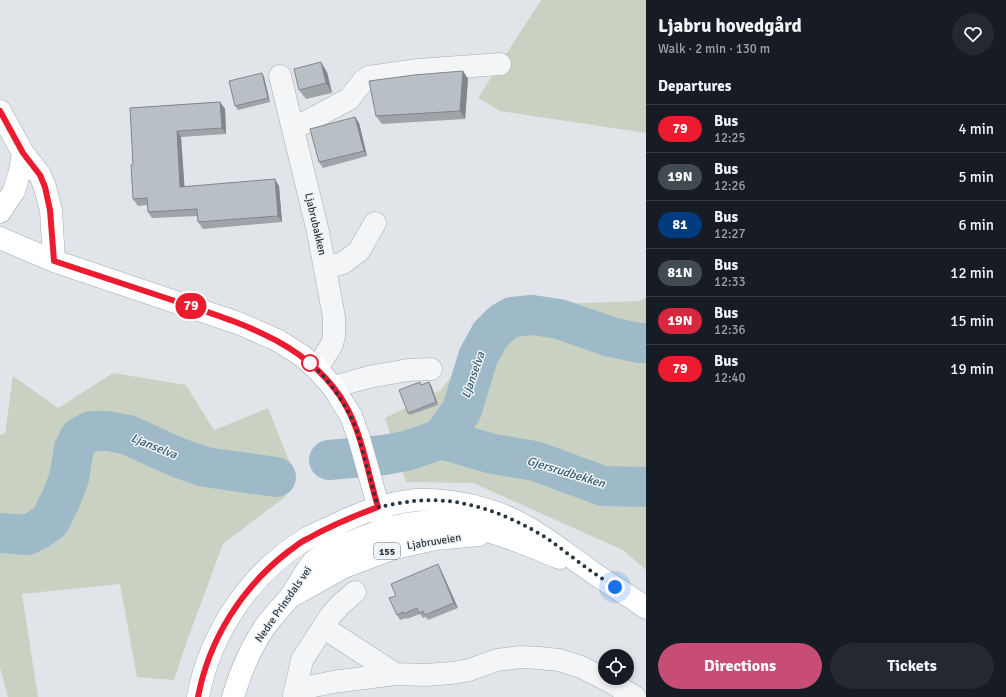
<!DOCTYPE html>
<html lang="en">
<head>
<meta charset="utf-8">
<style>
  :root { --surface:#171b24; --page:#242831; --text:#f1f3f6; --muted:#9ea1a6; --line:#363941; --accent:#c74d76 }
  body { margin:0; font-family:Signika,sans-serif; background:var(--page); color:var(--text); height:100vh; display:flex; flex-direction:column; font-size:15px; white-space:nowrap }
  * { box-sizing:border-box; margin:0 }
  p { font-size:13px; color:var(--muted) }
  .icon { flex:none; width:22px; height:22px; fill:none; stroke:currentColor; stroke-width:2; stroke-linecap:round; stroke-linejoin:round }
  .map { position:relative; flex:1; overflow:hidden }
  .panel { display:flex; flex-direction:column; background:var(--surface); width:360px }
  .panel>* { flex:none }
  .badge { padding:0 8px; border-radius:13px; font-size:14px; line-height:26px }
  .tools { position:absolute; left:598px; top:649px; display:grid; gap:8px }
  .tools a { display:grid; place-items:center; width:36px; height:36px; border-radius:50%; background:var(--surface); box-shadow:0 2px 6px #0003; font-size:20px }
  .you { position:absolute; width:20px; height:20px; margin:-10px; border:3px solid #fff; border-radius:50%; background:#1a73e8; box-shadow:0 0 0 6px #1a73e833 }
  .map>.badge { position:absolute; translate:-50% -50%; box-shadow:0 0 0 2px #fff }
  h2 { padding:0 12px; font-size:15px; line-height:36px }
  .round { display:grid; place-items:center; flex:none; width:42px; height:42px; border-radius:21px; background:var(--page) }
  .head { display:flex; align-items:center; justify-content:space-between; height:68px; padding:0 12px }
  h1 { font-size:19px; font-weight:800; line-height:30px }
  .primary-button { display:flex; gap:8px; margin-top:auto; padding:8px 12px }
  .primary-button a { flex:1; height:46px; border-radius:24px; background:var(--accent); color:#fff; font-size:16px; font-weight:800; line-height:46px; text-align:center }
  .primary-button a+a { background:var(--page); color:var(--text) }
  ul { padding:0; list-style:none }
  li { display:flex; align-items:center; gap:12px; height:48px; padding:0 12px; border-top:1px solid var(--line) }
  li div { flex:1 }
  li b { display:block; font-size:15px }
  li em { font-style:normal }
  li .badge { min-width:44px; font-weight:700; text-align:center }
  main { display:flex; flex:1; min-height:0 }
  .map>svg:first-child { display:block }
</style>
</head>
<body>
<main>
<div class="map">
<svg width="646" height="697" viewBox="0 0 646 697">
  <rect width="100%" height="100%" fill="#e1e5e9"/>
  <!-- green -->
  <path fill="#c9d2c2" d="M541,0H646V133L500,111L478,98Z
    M646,297V570L623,550L473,483L406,482L385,418L441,390L504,306L640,301Z
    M113,373L186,385L214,430L268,408L290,463L286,496L223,544L188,638L174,680L137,677L120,584L22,594L38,697H8L0,668V435L5,434L13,376L58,408Z"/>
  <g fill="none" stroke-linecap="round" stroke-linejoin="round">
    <!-- river -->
    <path stroke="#9eb9c7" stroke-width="40" d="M441,439L493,454L535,461L603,486L646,487
      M329,460L384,455L406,451L441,439L462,410L478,357L490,335L502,323L512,317L532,315L559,319L611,337L639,343H646
      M0,533L27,535L39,529L50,521L61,499L69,478L74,448L80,437L91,431H108L128,435L179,458L205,467L276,477"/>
    <defs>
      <path id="minor" d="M280,76L318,232L334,317V336L332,344L317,369
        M293,129L349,99L363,81L369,77L418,70L500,64
        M326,268L343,263L359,251L375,223
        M333,387L369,377L408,370L431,369
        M323,627L395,674
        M294,695L309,687L333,682L395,674L426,675L452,673L469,670L497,660L521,657L539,658L559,660L581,667L609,681L635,697
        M294,695L302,660L331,615L340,605L355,592"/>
      <path id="major" d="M0,111L23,153L40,175L45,187L51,210L54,261
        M0,212L14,191L20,171L23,153
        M0,238L54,261L238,323L277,340L301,355L317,369L333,387L351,416L359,438L385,530
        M292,596L344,567L395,548L435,539L479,535
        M198,697C210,633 250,573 306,539C314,534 324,530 333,526C359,513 387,503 416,500C439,499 465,503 488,510C526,521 556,547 588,569C607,583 627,594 646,608
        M233,697C240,673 250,649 264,628C272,617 281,608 289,598C298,587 304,573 313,562C320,554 345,544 356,540C374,533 394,525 414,523C463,516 515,540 560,558"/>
    </defs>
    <!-- minor casing -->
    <use href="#minor" stroke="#a6adb3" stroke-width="23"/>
    <!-- major casing -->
    <use href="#major" stroke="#a1acb4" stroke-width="23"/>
    <!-- minor -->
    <use href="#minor" stroke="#f3f5f7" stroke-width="22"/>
    <!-- major -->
    <use href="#major" stroke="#fff" stroke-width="22"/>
  </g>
  <!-- wall -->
  <path fill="#9ea5a9" d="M463,71L468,79L465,119L382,124L376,116Z
    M327,72L332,93L306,99L299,90Z
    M262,73L264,77L270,102L238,110L235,106Z
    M220,102L225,109L226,134L181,137L184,186H279L282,222L203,229L198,222V216L152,218L148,212L147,205L138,206L133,199V164L130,108Z
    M355,117L359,123L367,156L323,168L319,162Z
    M420,382L422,385H431L438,405L410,415L408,413Z
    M441,570L458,608L428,620L426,617L423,618L420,614L407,619L406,618L400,620L397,615L396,596Z"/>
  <!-- shaded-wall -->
  <path fill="#81868a" d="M321,62L327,72L332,93L326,83Z
    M463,71L468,79L465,119L460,111Z
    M262,73L264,77L270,102L268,98Z
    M220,102L225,109L226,134L222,128Z
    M355,117L359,123L367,156L364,151Z
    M177,131L181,137L185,193L180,187Z
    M275,179L279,186L282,222L278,216Z
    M429,382L431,385L438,405L436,402Z
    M438,564L441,570L458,608L454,603Z"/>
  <!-- building -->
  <path fill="#b8c0c5" stroke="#81868a" d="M321,62L326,83L299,90L294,69Z
    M463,71L460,111L376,116L369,81L414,75Z
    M262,73L268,98L235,106L229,81Z
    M220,102L222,128L177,131L180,187L275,179L278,216L198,222L197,209L148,212L147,198L133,199L131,165L133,164L130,108Z
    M355,117L364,151L319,162L310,129Z
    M420,382L421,385L429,382L436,402L408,413L399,390Z
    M438,564L454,603L425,615L423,611L419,613L417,608L403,614V612L397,615L389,598L396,596L391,584Z"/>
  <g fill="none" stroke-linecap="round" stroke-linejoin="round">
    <defs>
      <path id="line" d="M0,111L23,153L40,175L45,187L50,210L54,261C93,274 132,287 172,300C237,322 310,342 346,406C363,437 368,474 378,507C354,516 330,526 307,539C300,542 295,547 289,551C242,587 209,639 198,697"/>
    </defs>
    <!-- line casing -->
    <use href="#line" stroke="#fff" stroke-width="9"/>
    <!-- line -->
    <use href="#line" stroke="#ed1b2f" stroke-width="6"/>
    <!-- walk -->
    <path stroke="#2a3640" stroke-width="4" stroke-dasharray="0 7.2" d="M310,363L309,362C330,381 344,401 356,428L378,507C390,505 403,502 415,501C461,496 509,514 548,539C561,548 574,559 587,568C596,575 606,581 615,587"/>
  </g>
  <!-- markers -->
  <circle fill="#fff" stroke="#ed1b2f" stroke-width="2" cx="310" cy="363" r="8"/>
  <g text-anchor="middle" stroke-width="3" stroke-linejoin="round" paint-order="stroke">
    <!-- shield labels -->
    <rect fill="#f0f4f6" stroke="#656f77" stroke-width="1" x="374" y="543" width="26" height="16" rx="3"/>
    <g font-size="10" font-weight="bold" fill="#2a3640">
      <text x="387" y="555">155</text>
    </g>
    <!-- street labels -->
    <g font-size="11" fill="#2a3640" stroke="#f0f4f6">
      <text transform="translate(316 224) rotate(77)" y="4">Ljabrubakken</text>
      <text transform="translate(434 541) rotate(-9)" y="4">Ljabruveien</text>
      <text transform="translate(283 604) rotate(-55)" y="4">Nedre Prinsdals vei</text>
    </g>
    <!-- water labels -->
    <g font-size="12" font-style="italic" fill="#365c71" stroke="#f0f4f6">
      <text transform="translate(473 375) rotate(-71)" y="4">Ljanselva</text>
      <text transform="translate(154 446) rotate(22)" y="4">Ljanselva</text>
      <text transform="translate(566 472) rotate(17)" y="4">Gjersrudbekken</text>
    </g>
  </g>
</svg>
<div class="tools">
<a><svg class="icon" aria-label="locate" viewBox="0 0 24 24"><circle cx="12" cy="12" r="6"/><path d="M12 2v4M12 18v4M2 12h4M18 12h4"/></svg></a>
</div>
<div class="you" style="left:615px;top:587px"></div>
<b class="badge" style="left:191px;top:306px;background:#ed1b2f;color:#fff">79</b>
</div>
<section class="panel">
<div class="head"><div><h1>Ljabru hovedgård</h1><p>Walk · 2 min · 130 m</p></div><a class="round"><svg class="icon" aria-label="heart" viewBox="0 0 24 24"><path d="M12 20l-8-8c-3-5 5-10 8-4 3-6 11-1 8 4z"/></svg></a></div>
<h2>Departures</h2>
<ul>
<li><span class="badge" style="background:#ed1b2f;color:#fff">79</span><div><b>Bus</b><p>12:25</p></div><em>4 min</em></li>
<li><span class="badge" style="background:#424a52;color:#fff">19N</span><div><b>Bus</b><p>12:26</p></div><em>5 min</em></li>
<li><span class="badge" style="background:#003b80;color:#fff">81</span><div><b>Bus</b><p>12:27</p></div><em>6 min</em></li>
<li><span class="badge" style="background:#424a52;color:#fff">81N</span><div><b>Bus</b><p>12:33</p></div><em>12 min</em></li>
<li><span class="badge" style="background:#d7263d;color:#fff">19N</span><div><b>Bus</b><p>12:36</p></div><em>15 min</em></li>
<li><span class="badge" style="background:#ed1b2f;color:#fff">79</span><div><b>Bus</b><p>12:40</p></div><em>19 min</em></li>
</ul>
<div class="primary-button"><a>Directions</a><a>Tickets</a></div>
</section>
</main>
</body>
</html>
